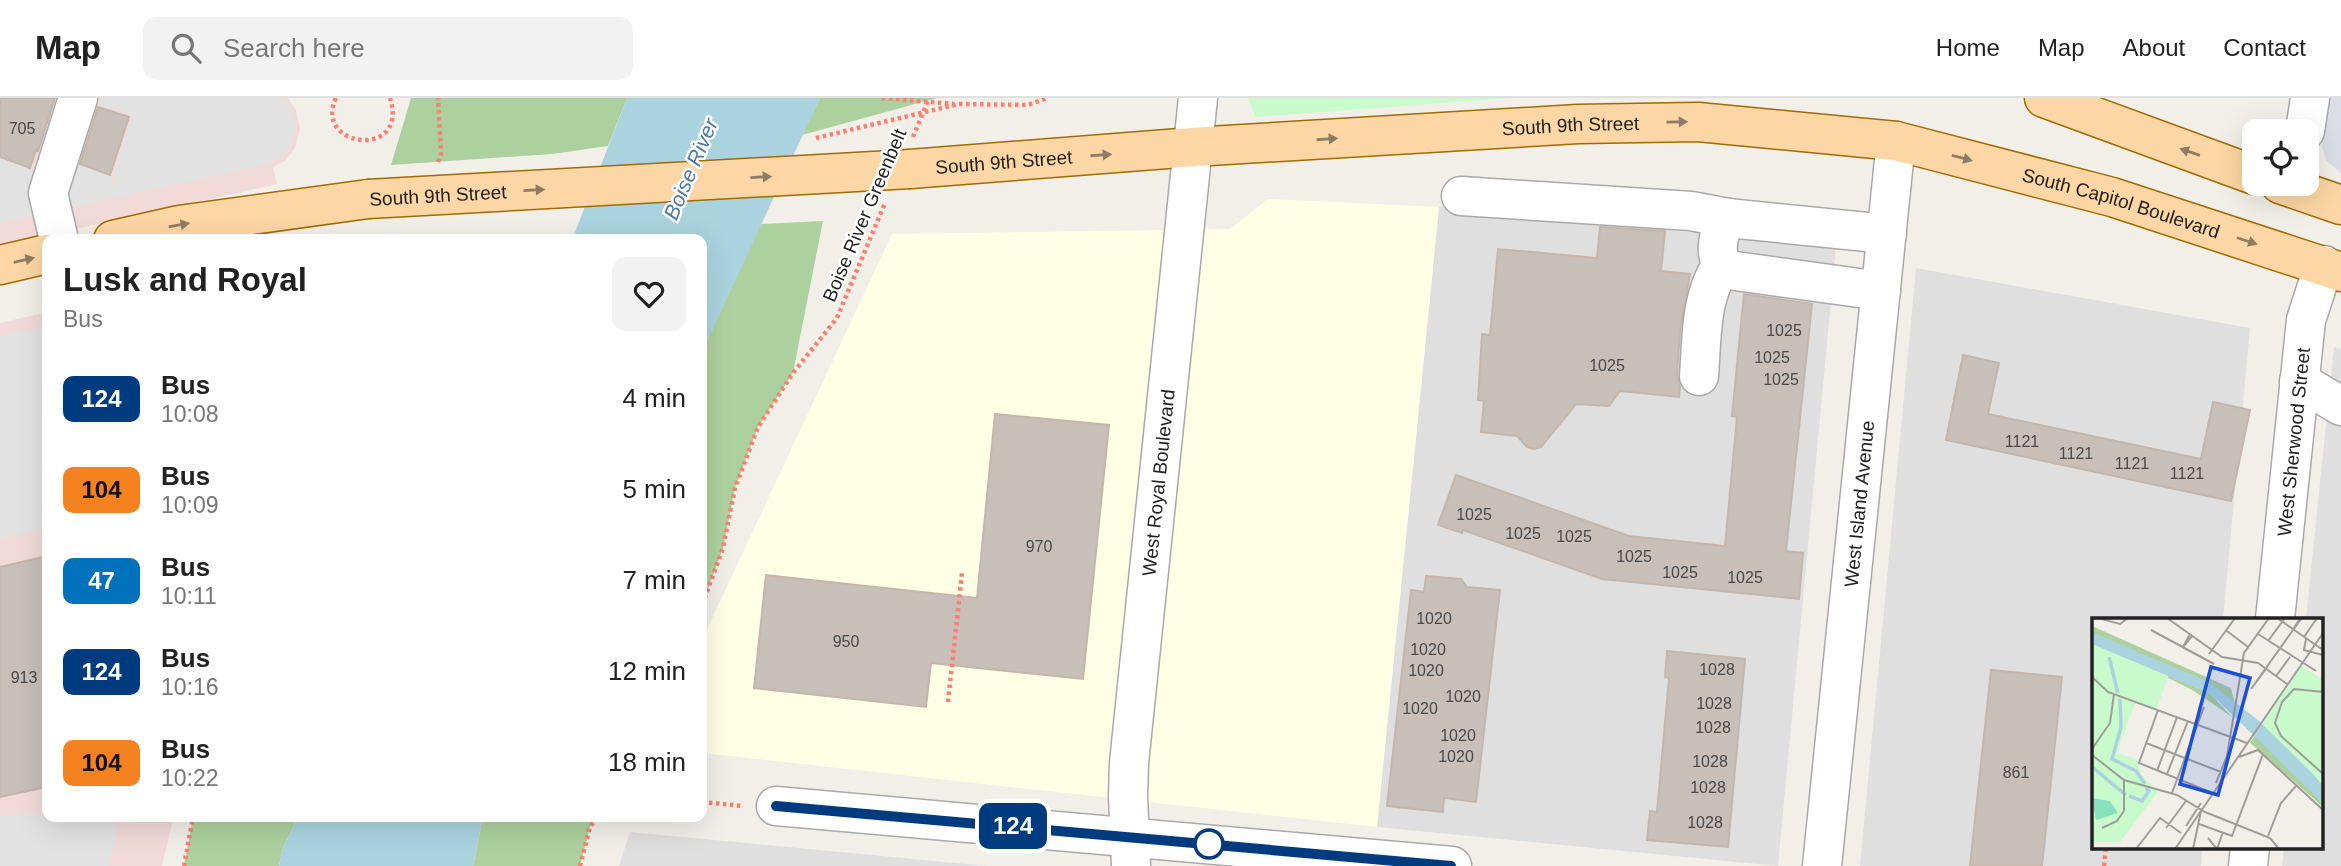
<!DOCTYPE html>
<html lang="en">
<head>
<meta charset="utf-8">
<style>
  :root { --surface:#fff; --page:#f2f2f2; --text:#222; --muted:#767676; --line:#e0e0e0 }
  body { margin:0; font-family:Helvetica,sans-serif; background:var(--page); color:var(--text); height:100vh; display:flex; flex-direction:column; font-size:26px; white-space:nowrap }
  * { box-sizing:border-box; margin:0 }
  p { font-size:23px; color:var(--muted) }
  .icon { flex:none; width:38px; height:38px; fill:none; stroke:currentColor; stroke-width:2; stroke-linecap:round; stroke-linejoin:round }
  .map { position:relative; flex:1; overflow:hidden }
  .drawer { position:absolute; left:42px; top:136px; width:665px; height:588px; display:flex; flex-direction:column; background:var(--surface); border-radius:14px; box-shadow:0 7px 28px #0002 }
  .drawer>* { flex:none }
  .badge { padding:0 14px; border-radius:10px; font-size:24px; line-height:46px }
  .fabs { position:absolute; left:2242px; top:21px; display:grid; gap:14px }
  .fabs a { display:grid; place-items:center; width:77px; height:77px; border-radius:14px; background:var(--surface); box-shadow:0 7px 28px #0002; font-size:35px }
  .map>.badge { position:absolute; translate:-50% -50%; box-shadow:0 0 0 4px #fff }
  .round { display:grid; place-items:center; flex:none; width:74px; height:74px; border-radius:14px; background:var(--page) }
  .overview { display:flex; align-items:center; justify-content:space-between; height:119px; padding:0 21px }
  h1 { font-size:33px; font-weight:700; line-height:52px }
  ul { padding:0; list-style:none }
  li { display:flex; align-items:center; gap:21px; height:91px; padding:0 21px }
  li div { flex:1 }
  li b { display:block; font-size:26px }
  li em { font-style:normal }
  li .badge { min-width:77px; font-weight:700; text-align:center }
  header { display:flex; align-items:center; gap:42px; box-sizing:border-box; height:98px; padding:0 35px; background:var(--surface); border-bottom:2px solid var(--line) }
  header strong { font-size:33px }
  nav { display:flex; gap:38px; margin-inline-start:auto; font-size:24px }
  .search { width:490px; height:63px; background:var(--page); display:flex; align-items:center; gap:18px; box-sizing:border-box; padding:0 24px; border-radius:14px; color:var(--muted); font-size:26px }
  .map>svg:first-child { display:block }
</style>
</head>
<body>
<header>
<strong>Map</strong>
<div class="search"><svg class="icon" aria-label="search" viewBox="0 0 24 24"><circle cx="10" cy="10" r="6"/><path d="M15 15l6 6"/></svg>Search here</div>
<nav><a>Home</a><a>Map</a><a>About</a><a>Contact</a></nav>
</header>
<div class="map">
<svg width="2341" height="768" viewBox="0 0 2341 768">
  <rect width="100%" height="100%" fill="#f2efe9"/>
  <!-- residential -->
  <path fill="#e0dfdf" d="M1439,109L1836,149L1778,768L1377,729Z
    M1916,170L2250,230L2223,521H2094V749H2202L2201,768H1860Z
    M2334,249L2341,251V768H2282L2284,749H2322V521H2306Z
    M630,734L986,768H619Z"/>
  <!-- commercial -->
  <path fill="#f2dad9" d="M0,0H288L296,12L300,31L295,50L285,63L273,69L277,86L0,148Z
    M47,214V719H174L162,768H0V225Z"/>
  <!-- education -->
  <path fill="#ffffe5" d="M1268,101L1439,109L1377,729L702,655V542L892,136L1230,131Z"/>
  <!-- forest -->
  <path fill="#add19e" d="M411,0H627L608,48L552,56L391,67Z
    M820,0H937L802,37Z
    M823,123L793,275L758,329L735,390L723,450L702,507V254L760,126Z
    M193,719H298L283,750L279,768H184Z
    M483,719H597L590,729L580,768H473Z"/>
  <!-- park -->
  <path fill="#c8facc" d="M1248,0H1509L1256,19Z"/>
  <!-- parking -->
  <path fill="#e2e2e2" d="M81,0H284L291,11L295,24L294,40L289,51L278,62L268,66L0,125V59L30,70L74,64L111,77L117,92L114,76L133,18Z
    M47,229V430L0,441V238Z
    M47,716V719H120L109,768H0V717Z"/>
  <!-- plaza -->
  <path fill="#dddde8" d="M2327,0H2341V75L2326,62L2322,49Z"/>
  <!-- water -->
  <path fill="#aad3df" d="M627,0H820L702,254V142H572Z
    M298,719H483L473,768H279L283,750Z"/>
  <!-- building -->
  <path fill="#c7bfb8" stroke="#c4b6ab" stroke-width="2" d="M0,0H55L38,53L36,52L30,70L0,59Z
    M98,9L129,19L110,77L80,66Z
    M1600,129L1665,133L1661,173L1690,176L1680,233L1677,277L1680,289L1679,299L1620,293L1609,308L1576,306L1541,349L1534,351L1527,349L1517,338L1481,334L1484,303L1478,302L1482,236L1490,237L1498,151L1597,160Z
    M1744,196L1812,206L1786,453L1803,455L1799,501L1602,481L1463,432L1462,435L1438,427L1456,377L1629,438L1725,448L1737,319L1732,318Z
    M1963,257L1999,265L1988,316L2201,361L2213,304L2250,312L2231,403L1946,342Z
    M995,316L1109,327L1083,581L931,565L926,609L754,590L766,477L977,500Z
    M47,458V689L0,699V469Z
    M1426,478L1461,481L1467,489L1500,492L1476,704L1444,700L1443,714L1387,708L1411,492L1424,494Z
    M1667,553L1745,561L1728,749L1647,742L1650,713L1657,714L1669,580L1665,579Z
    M1991,572L2062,579L2042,768H1970Z"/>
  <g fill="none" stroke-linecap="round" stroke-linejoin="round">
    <defs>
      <g id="minor">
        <path d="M2305,33L2310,0"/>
        <path d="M1461,98L1691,113L1728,120"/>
        <path d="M59,142L48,95L78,0"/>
        <path d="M1881,193L1728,172C1712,162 1717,134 1728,120L1887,136"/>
        <path d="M1699,278C1702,240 1700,200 1721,168"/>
        <path d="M2299,283L2341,308"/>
        <path id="s1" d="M2275,521L2306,222L2324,167"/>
        <path d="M776,708L1452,768"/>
        <path id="s2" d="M1131,768L1128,698L1129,665L1198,0"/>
        <path id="s3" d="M1822,768L1896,43"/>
        <path d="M2248,768L2250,749"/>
      </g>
      <g id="major">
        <path d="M2044,0L2254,77"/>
        <path id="s4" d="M910,71L1193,49L1578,26L1698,24L1896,43L2112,99L2341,174"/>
        <path d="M2280,86L2341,107"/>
        <path d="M113,142L179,127L368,101"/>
        <path d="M0,167L47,156"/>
      </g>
    </defs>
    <!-- minor casing -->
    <use href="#minor" stroke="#a9a9a9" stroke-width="41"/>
    <!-- major casing -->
    <use href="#major" stroke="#a06b00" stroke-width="41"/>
    <!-- path -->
    <path stroke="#fa8072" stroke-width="4.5" stroke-dasharray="3.5 3.5" stroke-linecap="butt" d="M336,0C312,50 410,62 390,0
      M959,6L1028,7L1047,0
      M913,39L929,0
      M438,64L441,56L438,0
      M702,507L723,450L735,390L758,329L793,275L837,220L885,105
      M948,604L962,475
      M702,704L743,708
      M184,768L193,719
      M580,768L590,729L597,719
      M2104,768L2106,749"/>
    <!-- minor -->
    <use href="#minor" stroke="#fff" stroke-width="38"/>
    <!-- major -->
    <use href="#major" stroke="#fcd6a4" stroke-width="38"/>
    <defs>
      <g id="major-bridge">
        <path id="s5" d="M368,101L910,71"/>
      </g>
    </defs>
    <!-- major-bridge casing -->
    <use href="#major-bridge" stroke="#a06b00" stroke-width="41" stroke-linecap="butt"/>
    <!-- path-bridge -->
    <path stroke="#fa8072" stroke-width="4.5" stroke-dasharray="3.5 3.5" stroke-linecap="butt" d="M882,0L954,6
      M816,40L959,6"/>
    <!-- major-bridge -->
    <use href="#major-bridge" stroke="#fcd6a4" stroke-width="38"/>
  </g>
  <!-- one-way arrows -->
  <defs><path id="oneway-solid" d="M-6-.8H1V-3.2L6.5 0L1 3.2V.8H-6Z" transform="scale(1.75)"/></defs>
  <g fill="#8f7c63">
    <use href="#oneway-solid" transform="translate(1677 24) rotate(-1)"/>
    <use href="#oneway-solid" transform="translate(1327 41) rotate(-4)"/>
    <use href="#oneway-solid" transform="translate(2190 54) rotate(-161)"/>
    <use href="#oneway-solid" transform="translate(1101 57) rotate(-4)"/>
    <use href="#oneway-solid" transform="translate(1962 60) rotate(15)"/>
    <use href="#oneway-solid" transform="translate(761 79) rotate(-3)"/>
    <use href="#oneway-solid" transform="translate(534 92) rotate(-3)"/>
    <use href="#oneway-solid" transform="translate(179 127) rotate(-10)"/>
    <use href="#oneway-solid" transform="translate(2247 143) rotate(18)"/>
    <use href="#oneway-solid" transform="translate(24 162) rotate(-13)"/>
  </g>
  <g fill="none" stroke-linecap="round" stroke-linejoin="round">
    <defs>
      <path id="line" d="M776,708L1451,768"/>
    </defs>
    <!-- line casing -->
    <use href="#line" stroke="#fff" stroke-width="16"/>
    <!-- line -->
    <use href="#line" stroke="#003b80" stroke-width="10"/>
  </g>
  <!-- markers -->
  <circle fill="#fff" stroke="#003b80" stroke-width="3.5" cx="1209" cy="746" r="14"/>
  <g text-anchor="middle" stroke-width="5" stroke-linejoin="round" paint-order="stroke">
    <!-- number labels -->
    <g font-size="16" fill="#4b4948">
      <text x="22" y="36">705</text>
      <text x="1784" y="238">1025</text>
      <text x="1772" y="265">1025</text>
      <text x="1607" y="273">1025</text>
      <text x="1781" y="287">1025</text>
      <text x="2022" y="349">1121</text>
      <text x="2076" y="361">1121</text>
      <text x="2132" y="371">1121</text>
      <text x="2187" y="381">1121</text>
      <text x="1474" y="422">1025</text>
      <text x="1523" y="441">1025</text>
      <text x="1574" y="444">1025</text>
      <text x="1039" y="454">970</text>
      <text x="1634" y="464">1025</text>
      <text x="1680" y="480">1025</text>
      <text x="1745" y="485">1025</text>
      <text x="1434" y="526">1020</text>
      <text x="846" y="549">950</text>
      <text x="1428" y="557">1020</text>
      <text x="1717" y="577">1028</text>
      <text x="1426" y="578">1020</text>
      <text x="24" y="585">913</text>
      <text x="1463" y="604">1020</text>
      <text x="1714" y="611">1028</text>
      <text x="1420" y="616">1020</text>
      <text x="1713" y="635">1028</text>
      <text x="1458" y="643">1020</text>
      <text x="1456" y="664">1020</text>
      <text x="1710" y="669">1028</text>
      <text x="2016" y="680">861</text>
      <text x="1708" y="695">1028</text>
      <text x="1705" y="730">1028</text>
    </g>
    <!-- street labels -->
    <g font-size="19" fill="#222" stroke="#fff">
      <text dy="7" stroke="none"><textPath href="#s4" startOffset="662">South 9th Street</textPath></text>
      <text dy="7" stroke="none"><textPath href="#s4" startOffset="94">South 9th Street</textPath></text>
      <text dy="7" stroke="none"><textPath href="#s5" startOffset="70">South 9th Street</textPath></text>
      <text dy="7" stroke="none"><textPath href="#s4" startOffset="1222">South Capitol Boulevard</textPath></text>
      <text transform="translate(864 117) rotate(-67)" y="7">Boise River Greenbelt</text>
      <text dy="7" stroke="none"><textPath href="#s1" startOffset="178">West Sherwood Street</textPath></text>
      <text dy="7" stroke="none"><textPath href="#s2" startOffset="385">West Royal Boulevard</textPath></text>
      <text dy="7" stroke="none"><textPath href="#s3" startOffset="364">West Island Avenue</textPath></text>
    </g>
    <!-- water labels -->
    <g font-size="21" font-style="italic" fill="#4a7aab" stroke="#fff">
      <text transform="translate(691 71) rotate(-67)" y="7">Boise River</text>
    </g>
  </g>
  <!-- overview -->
  <g transform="translate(2092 520)">
    <rect width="231" height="231" fill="#f2efe9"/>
    <path d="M0,8L139,70L143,86L116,64L12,21L0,14ZM47,45L119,76L140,99L102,73ZM164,116L231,185V189L158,125Z" fill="#add19e"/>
    <path d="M0,26L77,57L64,92L43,85L25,135L45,141L49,156L66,174L28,224H0ZM210,48L231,62V168L170,106Z" fill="#c8facc"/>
    <path d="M0,180L18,183L26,195L4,202Z" fill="#88e0be"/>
    <path d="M0,14L116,64L166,102L222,157L231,168V185L119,76L0,26Z" fill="#aad3df"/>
    <path fill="none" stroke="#aad3df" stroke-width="3.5" d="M17,39L26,75M28,81L29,109L20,141L44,153L53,166M0,149L34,177M37,178L50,183L57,173L54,170"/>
    <path fill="none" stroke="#9f9d99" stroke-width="2" d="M6,0L28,6L36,0M75,0L130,39L166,45L195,66M185,0L231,32M208,0L201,12L210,0M59,12L122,46M135,13L156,29M98,16L91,29L100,18M166,16L224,53M212,19L225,0M214,21L212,32L231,37M176,23L193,0M117,36L143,0M174,51L159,71L201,12M184,58L198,39M0,59L16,74L155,125M231,74L202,71L190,84L183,105L189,118L231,156M66,92L47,145L118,174M54,125L129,154M0,131L18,105L22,76M0,137L32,162L85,177L113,194L178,220L187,231M147,139L166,132L231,192M65,153L85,99M75,156L96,103M124,165L135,138L152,35L177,0M80,175L112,89M107,206L140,218L171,136M94,208L109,185M10,210L25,203L32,193V162M74,210L94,183M176,218L189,185L204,168M116,220L125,231L131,214M44,231L68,200L89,215M83,231L231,15M101,231L109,193"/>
    <path fill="#1d4ed8" fill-opacity="0.15" stroke="#1d4ed8" stroke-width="3.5" d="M119,49L158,60L126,177L88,166Z"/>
    <rect width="231" height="231" fill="none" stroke="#222" stroke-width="3.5"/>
  </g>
</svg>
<div class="fabs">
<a><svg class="icon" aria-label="locate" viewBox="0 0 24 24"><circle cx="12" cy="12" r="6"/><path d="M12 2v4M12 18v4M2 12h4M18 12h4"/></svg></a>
</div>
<b class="badge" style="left:1013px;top:728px;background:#003b80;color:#fff">124</b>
<section class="drawer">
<div class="overview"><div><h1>Lusk and Royal</h1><p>Bus</p></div><a class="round"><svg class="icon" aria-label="heart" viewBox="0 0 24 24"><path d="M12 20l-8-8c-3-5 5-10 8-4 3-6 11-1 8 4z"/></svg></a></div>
<ul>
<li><span class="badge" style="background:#003b80;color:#fff">124</span><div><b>Bus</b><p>10:08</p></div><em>4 min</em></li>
<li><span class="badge" style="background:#f58220;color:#111">104</span><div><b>Bus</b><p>10:09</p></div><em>5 min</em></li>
<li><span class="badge" style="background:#0072bc;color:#fff">47</span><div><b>Bus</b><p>10:11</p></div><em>7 min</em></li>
<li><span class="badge" style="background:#003b80;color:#fff">124</span><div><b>Bus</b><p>10:16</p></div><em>12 min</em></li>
<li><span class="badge" style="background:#f58220;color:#111">104</span><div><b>Bus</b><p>10:22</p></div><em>18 min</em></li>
</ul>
</section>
</div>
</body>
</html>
